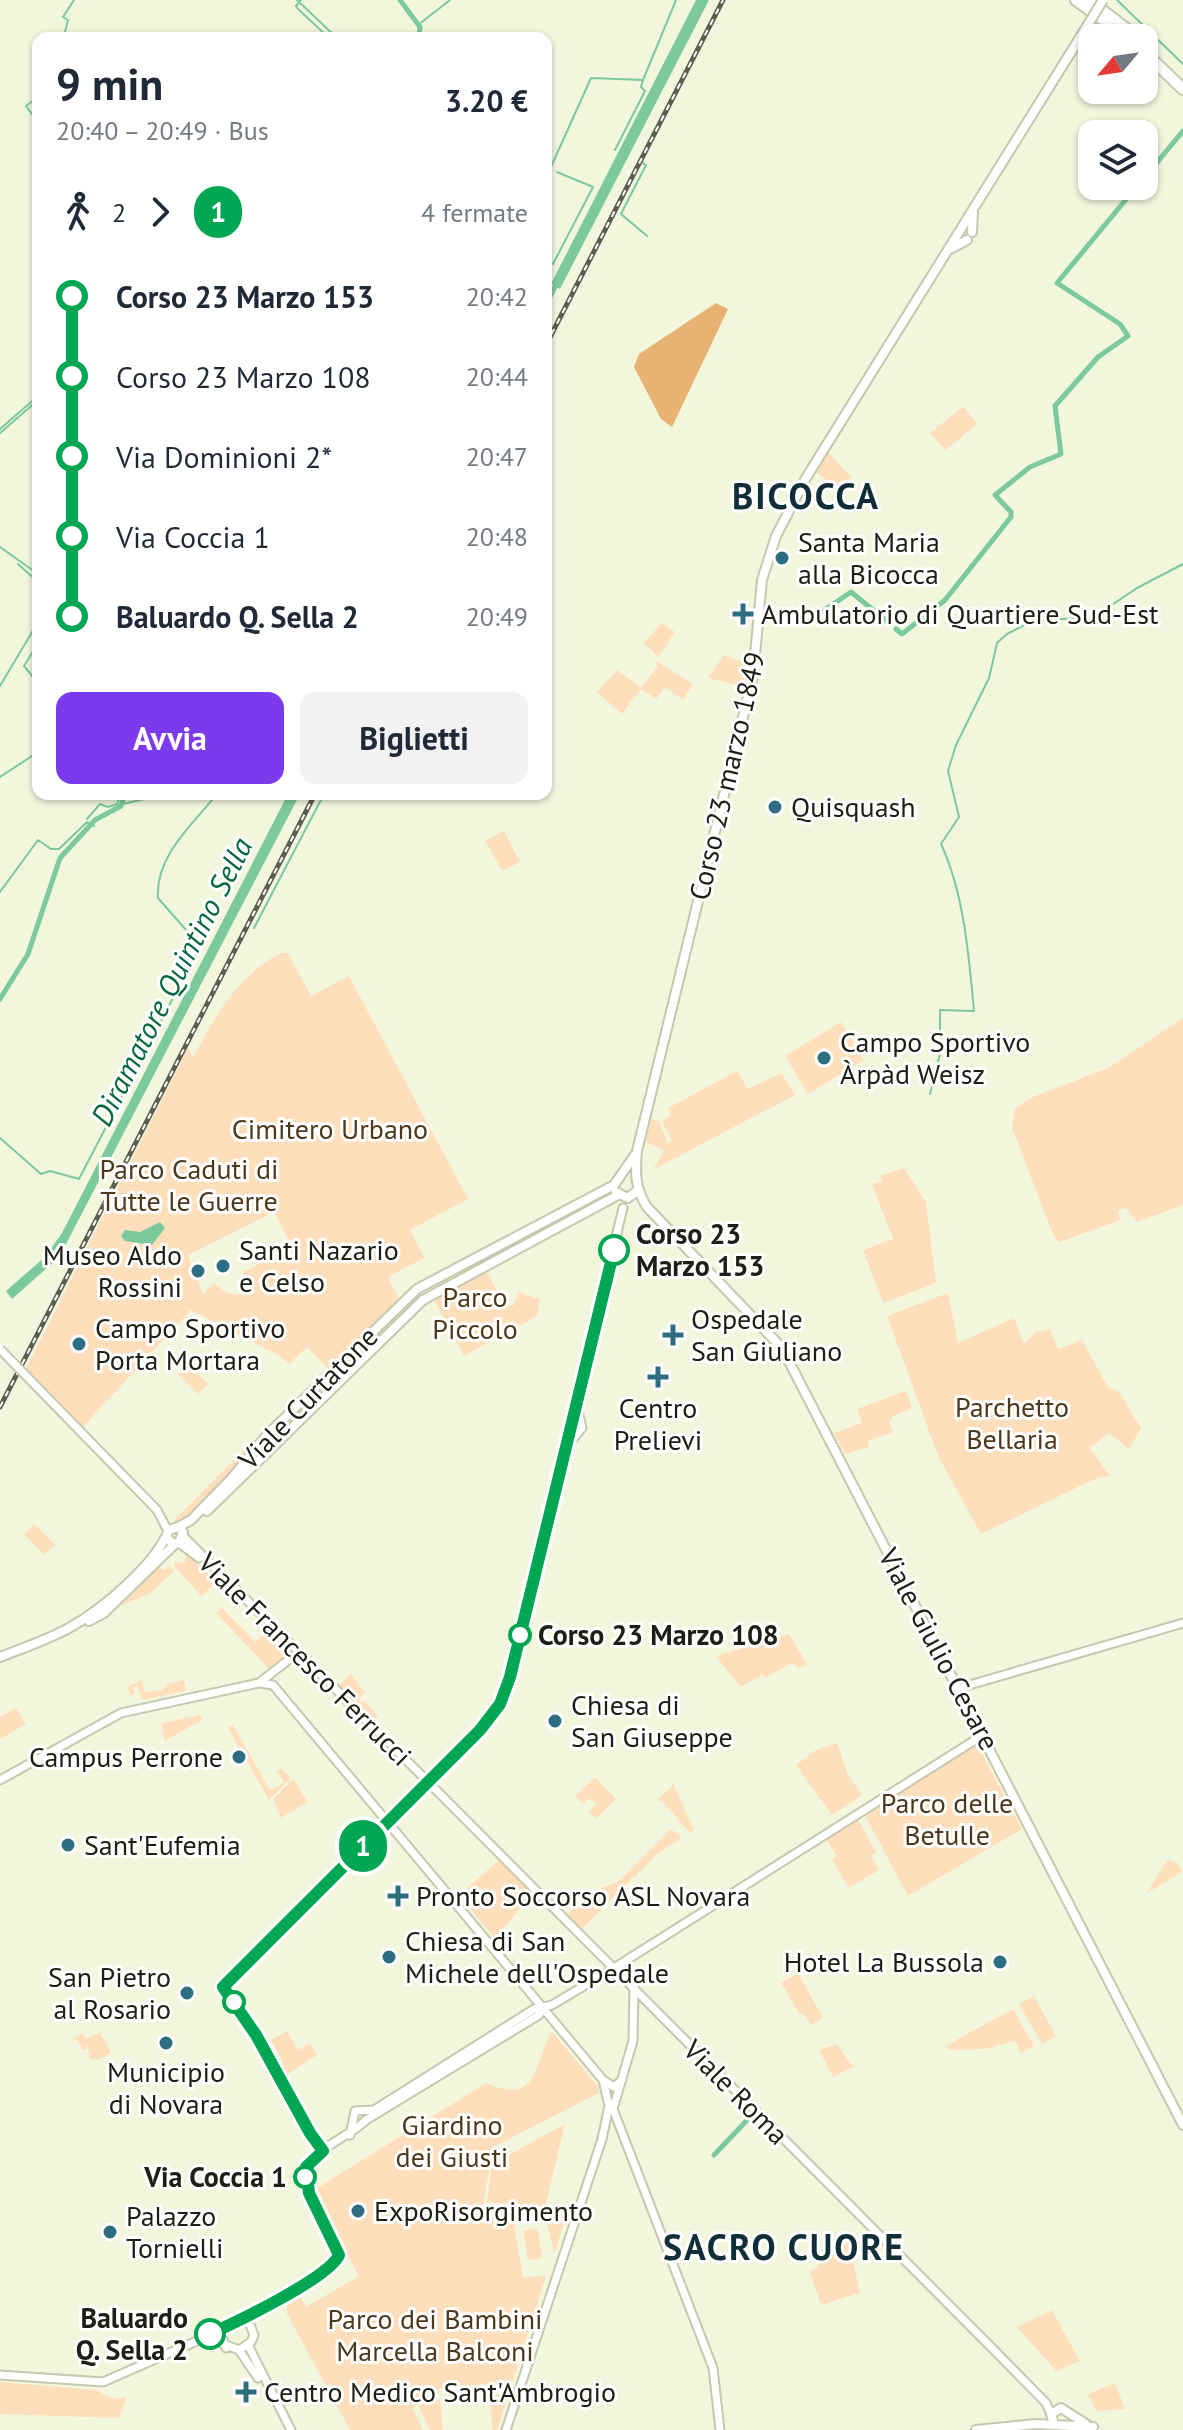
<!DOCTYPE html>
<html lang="it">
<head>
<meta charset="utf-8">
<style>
  :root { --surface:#fff; --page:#f2f2f3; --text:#1f2937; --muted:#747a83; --accent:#7c3aed }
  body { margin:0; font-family:"PT Sans",sans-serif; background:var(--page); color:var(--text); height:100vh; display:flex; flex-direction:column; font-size:30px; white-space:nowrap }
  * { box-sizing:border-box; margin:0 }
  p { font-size:26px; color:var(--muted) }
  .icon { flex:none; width:44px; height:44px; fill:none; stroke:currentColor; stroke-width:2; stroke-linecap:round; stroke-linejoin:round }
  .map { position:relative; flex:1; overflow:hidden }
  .details { position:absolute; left:32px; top:32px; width:520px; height:768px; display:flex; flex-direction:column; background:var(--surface); border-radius:16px; box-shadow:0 2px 6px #0004 }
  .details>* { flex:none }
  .badge { padding:0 16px; border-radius:26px; font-size:28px; line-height:52px }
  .needle { width:52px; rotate:241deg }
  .controls { position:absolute; left:1078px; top:24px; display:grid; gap:16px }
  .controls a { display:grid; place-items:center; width:80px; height:80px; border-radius:16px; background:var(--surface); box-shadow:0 2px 6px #0004; font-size:40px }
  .map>.badge { position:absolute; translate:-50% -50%; box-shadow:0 0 0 4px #fff }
  .legs { display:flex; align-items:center; gap:12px; height:88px; padding:0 24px; font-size:26px }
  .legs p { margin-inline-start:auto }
  .head { display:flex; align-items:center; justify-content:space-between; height:136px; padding:0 24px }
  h1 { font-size:44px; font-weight:700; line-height:60px }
  .cta { display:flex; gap:16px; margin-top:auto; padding:16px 24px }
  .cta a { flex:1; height:92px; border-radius:16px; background:var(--accent); color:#fff; font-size:32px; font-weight:700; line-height:92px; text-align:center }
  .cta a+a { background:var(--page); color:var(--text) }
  ul { padding:0 24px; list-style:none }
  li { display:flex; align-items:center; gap:28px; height:80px; font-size:30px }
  li i { display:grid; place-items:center; width:12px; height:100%; margin:0 10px; background:currentColor }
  li i::after { content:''; width:20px; height:20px; margin:-10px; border:6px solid; border-radius:50%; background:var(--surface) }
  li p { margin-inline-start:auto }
  li:first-child i { background:linear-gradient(#0000 50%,currentColor 0) }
  li:last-child i { background:linear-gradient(currentColor 50%,#0000 0) }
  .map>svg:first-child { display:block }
</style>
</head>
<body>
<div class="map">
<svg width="1183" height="2430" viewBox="0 0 1183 2430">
  <rect width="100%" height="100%" fill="#f2f6dc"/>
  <!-- green -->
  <path fill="#ffdfbb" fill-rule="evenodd" d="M963,407L978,424L945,450L930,433Z
    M828,452L851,477L840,490L816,472Z
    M662,623L675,632L659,657L643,643Z
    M724,655L749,664L744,687L708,678Z
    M656,661L693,684L683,700L665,687L656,699L641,689L622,714L597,692L617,670L641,688L657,667Z
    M504,831L520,862L502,871L485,841Z
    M280,953H288L311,996L349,976L468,1199L410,1230L424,1258L388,1277L399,1299L327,1368L307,1347L289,1364L280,1356L191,1310L83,1427L26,1368L188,1048L193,1058C215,1015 237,978 280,953ZM274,1212L292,1247L243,1272L246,1287L241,1295L227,1293L214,1283L203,1294L188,1255Z
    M1183,1018V1205L1137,1222L1126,1208L1118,1211L1120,1220L1060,1242L1054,1237L1012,1128L1015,1109L1028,1099L1110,1067Z
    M841,1022L864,1060L808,1094L785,1056Z
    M737,1071L748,1089L781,1073L795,1095L653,1170L664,1151L645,1141L651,1119L659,1121L668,1143L672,1141L662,1121L671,1116L668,1108Z
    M904,1168L926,1202L936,1283L883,1303L863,1250L893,1239L872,1184L882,1181L880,1176Z
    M487,1272L504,1304L513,1306L518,1292L540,1299L537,1316L464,1356L435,1302L438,1296Z
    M948,1293L958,1343L1014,1318L1024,1344L1036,1332L1050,1329L1058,1349L1082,1340L1108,1387L1119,1392L1141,1428L1129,1449L1109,1433L1090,1448L1110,1476L1099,1477L981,1534L938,1456L887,1316Z
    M188,1364L208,1384L198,1394L178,1374Z
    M906,1391L912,1408L893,1416L889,1422L893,1432L868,1441L869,1447L845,1454L834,1433L862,1423L857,1409Z
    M249,1445C246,1462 192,1521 175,1523L174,1520Z
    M34,1524L55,1545L44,1555L24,1534Z
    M186,1552L217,1582L201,1596L174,1566V1562L185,1563Z
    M170,1566L174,1571L151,1593L121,1606L158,1568L165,1570Z
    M222,1608L255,1642L267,1632L286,1655L270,1670L216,1613Z
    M789,1634L807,1664L799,1668L792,1663L765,1678L762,1675L740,1687L716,1656Z
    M351,1674L365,1693L357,1701L365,1702L378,1716L373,1721L338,1686Z
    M142,1680L145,1692L163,1690L167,1684L184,1680L186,1691L142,1700L137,1686L133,1687L135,1694L131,1695L127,1687Z
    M16,1708L26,1724L0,1739V1717Z
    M201,1715L202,1720L165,1741L161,1723Z
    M233,1725L270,1790L284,1783L277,1771L281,1768L291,1778L269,1800L228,1728Z
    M837,1743L848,1775L862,1795L832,1815L796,1765L816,1750Z
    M977,1744L1022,1829L908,1896L864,1814Z
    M595,1777L616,1799L596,1819L589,1812L596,1804L589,1798L583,1804L575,1796Z
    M293,1779L308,1802L281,1818L273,1799Z
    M672,1781L694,1830L690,1833L662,1801L657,1800L672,1787Z
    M858,1819L876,1852L871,1856L879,1870L849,1888L832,1860L837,1856L826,1839Z
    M671,1829L682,1838L658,1853L634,1878L631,1876V1880L581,1930L567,1915L575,1906L561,1890L576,1905H585L601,1888L618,1882Z
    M499,1860L532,1894L495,1939L459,1895Z
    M1167,1860L1178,1863L1182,1872L1147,1893Z
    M798,1973L823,2018L811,2025L803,2013L800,2015L781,1983Z
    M1034,1996L1056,2036L1042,2044L1019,2004Z
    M1013,2009L1034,2046L1021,2053L1015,2041L984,2049L950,2050L947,2045Z
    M287,2031L298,2050L310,2043L317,2055L283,2077L277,2066L283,2062L271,2040Z
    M100,2032L111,2053L97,2060L90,2059L87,2044L86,2050L82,2049L75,2037L82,2033L86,2039Z
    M552,2032L599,2087V2093L493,2147L483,2206L512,2210L523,2277L546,2276L513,2381L439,2389V2394L422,2395L413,2409L423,2430H350L287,2314V2304L297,2290L306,2307L359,2276L315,2196L317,2188L486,2083C540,2108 534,2060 552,2032Z
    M837,2044L853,2067L833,2077L819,2050Z
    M565,2124L545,2208L487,2202L492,2164Z
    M545,2213L567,2214L554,2254Z
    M538,2229L542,2258L528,2260L523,2231Z
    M849,2242L860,2293L821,2305L809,2270H814L838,2244L842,2247Z
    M1052,2310L1080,2361L1056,2371L1017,2327Z
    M0,2382L97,2390L112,2399L127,2397L119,2418L0,2414Z
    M1115,2383L1125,2409L1096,2411L1088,2394Z
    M509,2393L497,2430H492L490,2395Z
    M440,2399L443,2430H430L418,2405L421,2400Z"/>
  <!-- forest -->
  <path fill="#e8b372" d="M716,303L728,309L672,427L661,419L634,367L639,354Z"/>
  <!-- water -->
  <path fill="#7cca9c" d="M696,0H709L560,289L551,284Z
    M288,794H300L66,1244L56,1260L12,1299L6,1291L45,1257L62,1233Z
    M160,1222L165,1228L152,1245L125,1241L121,1236L125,1230L140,1232Z"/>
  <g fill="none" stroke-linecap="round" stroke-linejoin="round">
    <!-- stream -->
    <path stroke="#7cca9c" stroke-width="2" d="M297,0L337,38
      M301,0L296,6L298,9L329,38
      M1117,0L1183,64
      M418,25L450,0
      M68,38L65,32L68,20L63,17L74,0
      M38,97L26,106L38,122
      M615,150L645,91L641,87L643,80L676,0
      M643,163L646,165L621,214L647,236
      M546,178L591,78L643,80
      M546,259L553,264L593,187L557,172
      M0,429L38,396
      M0,433L38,400
      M0,547L38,574
      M18,564L38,582
      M38,643L24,666L38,683
      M0,686L38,622
      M0,777L38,752
      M123,804L166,794
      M87,819L100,804L108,807L117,804L121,794
      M0,892L38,840L51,849H59L87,822L94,826
      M254,928L324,794
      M930,1094L940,1054V1010L974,1011C969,957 964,893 941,844L959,817L948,771L956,745L989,678L997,643L1007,634L1032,621L1094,617L1137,588L1183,564
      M0,1138L41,1174L50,1171L79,1179L200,946L158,898C155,856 193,824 217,794"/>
    <!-- canal -->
    <path stroke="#7cca9c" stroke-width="5" d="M400,0L420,27L419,38
      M1144,178L1183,131
      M546,305L558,281
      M817,615L851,592L888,622
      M896,629L902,634L945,600L1011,517V512L995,495L1030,467L1061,454L1055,406L1098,357L1128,336L1120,324L1057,283L1137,186
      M0,999L28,954L60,858L95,820L121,806L125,794
      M714,2155L752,2115"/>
    <defs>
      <path id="minor" d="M567,1446L582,1428L577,1406
        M157,1510L168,1531
        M184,1537L992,2348L1046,2403L1051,2414
        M179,1543L199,1558
        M259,1683L273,1685L603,2080L614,2087L622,2080
        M959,1688L1183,1623
        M0,1780L121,1713L259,1683L292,1657H302
        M387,1822L480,1730L506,1691L623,1208
        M634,1988L633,2041L613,2109L713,2368L720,2430
        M350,2135L355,2111L374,2110L534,2009L552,2005L614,1968L983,1735
        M248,2345L291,2430
        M226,2348L221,2334C250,2306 313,2291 337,2260L338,2251L305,2182C302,2151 348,2139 366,2120L539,2015L543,2007
        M239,2350L258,2378
        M0,2375L103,2382L206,2337L239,2350L251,2342L254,2335L247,2317
        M506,2430L602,2139L609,2106L603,2080"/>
      <path id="major" d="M1089,23L806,478L776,536L762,580L753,676L637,1151C635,1174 635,1188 647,1207L782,1348L1183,2125
        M972,232L973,213
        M950,249L967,240
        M616,1192L628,1198L637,1191
        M207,1511L423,1300L618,1195
        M178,1527L191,1520L232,1478L266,1436L417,1289L614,1185L635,1155
        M89,1621L104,1613L175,1544
        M0,1657C23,1648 47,1640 69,1628C103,1609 155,1565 169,1530L178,1527L183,1532L179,1543L173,1544L167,1538
        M1054,2424L1051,2414L1061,2408L1086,2424
        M976,2430L1035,2424L1093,2427"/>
      <path id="highway" d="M1076,0L1128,38
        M1089,0L1138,38
        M1144,52L1183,89"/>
    </defs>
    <!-- minor casing -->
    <use href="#minor" stroke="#c4c8ae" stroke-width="11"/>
    <!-- major casing -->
    <use href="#major" stroke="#c4c8ae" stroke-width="12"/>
    <!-- highway casing -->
    <use href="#highway" stroke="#c4c8ae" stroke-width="14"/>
    <!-- minor -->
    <use href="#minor" stroke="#fff" stroke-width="7"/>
    <!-- major -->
    <use href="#major" stroke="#fff" stroke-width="8"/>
    <!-- highway -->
    <use href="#highway" stroke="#fff" stroke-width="10"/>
    <defs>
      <path id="rail" d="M546,345L723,0
        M0,1407L315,794"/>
    </defs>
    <!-- rail casing -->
    <use href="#rail" stroke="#5b5d4f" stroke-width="5"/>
    <!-- rail -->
    <use href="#rail" stroke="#fff" stroke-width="2" stroke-dasharray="6" stroke-linecap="butt"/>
    <defs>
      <path id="minor-bridge" d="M0,1349L157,1510"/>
      <path id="major-bridge" d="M1089,23L1103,0"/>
    </defs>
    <!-- minor-bridge casing -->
    <use href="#minor-bridge" stroke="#c4c8ae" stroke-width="11" stroke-linecap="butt"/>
    <!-- major-bridge casing -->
    <use href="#major-bridge" stroke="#c4c8ae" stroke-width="12" stroke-linecap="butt"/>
    <!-- minor-bridge -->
    <use href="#minor-bridge" stroke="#fff" stroke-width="7"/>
    <!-- major-bridge -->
    <use href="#major-bridge" stroke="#fff" stroke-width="8"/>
  </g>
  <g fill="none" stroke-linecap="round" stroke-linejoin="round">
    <defs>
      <path id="line-1" d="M210,2334C236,2322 329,2278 339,2255L309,2193L306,2167L323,2151L310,2133L256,2035L223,1987L480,1730L500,1704L510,1677L614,1250"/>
    </defs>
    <!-- line-1 casing -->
    <use href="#line-1" stroke="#fff" stroke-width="18"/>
    <!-- line-1 -->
    <use href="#line-1" stroke="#00a651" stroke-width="12"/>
  </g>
  <!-- markers -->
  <g fill="#2c6d81" stroke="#fff" stroke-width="3">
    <circle cx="782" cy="558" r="8"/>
    <path d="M739 602h8v8h8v8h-8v8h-8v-8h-8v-8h8z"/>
    <circle cx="775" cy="807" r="8"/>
    <circle cx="824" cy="1058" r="8"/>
    <circle cx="223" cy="1266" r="8"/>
    <circle cx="198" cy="1271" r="8"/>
    <path d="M669 1323h8v8h8v8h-8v8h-8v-8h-8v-8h8z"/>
    <circle cx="79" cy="1344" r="8"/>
    <path d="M654 1365h8v8h8v8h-8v8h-8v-8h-8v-8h8z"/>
    <circle cx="555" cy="1721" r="8"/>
    <circle cx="239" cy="1757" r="8"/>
    <circle cx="68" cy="1845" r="8"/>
    <path d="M394 1884h8v8h8v8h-8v8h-8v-8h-8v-8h8z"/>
    <circle cx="389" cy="1957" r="8"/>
    <circle cx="1000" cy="1962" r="8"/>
    <circle cx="187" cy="1993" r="8"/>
    <circle cx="166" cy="2043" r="8"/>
    <circle cx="358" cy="2211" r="8"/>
    <circle cx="110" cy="2232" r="8"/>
    <path d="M242 2380h8v8h8v8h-8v8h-8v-8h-8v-8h8z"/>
  </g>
  <g fill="#fff" stroke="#00a651" stroke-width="4">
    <circle cx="614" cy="1250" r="14"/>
    <circle cx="520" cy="1635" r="10"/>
    <circle cx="234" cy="2002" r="10"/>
    <circle cx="305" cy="2177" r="10"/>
    <circle cx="210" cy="2334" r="14"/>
  </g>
  <g text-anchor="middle" stroke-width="6" stroke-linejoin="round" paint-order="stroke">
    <!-- poi labels -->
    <g font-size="28" fill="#1d1e15" stroke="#fff" text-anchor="start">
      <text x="798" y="552">Santa Maria<tspan x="798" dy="32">alla Bicocca</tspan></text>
      <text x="761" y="624">Ambulatorio di Quartiere Sud-Est</text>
      <text x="791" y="817">Quisquash</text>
      <text x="840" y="1052">Campo Sportivo<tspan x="840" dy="32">Àrpàd Weisz</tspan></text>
      <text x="239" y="1260">Santi Nazario<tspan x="239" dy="32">e Celso</tspan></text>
      <text x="182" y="1265" text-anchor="end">Museo Aldo<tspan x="182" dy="32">Rossini</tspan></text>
      <text x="691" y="1329">Ospedale<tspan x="691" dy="32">San Giuliano</tspan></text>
      <text x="95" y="1338">Campo Sportivo<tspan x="95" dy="32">Porta Mortara</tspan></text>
      <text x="658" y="1418" text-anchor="middle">Centro<tspan x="658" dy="32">Prelievi</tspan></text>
      <text x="571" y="1715">Chiesa di<tspan x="571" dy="32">San Giuseppe</tspan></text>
      <text x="223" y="1767" text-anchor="end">Campus Perrone</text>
      <text x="84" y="1855">Sant'Eufemia</text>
      <text x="416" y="1906">Pronto Soccorso ASL Novara</text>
      <text x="405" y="1951">Chiesa di San<tspan x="405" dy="32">Michele dell'Ospedale</tspan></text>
      <text x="984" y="1972" text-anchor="end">Hotel La Bussola</text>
      <text x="171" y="1987" text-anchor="end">San Pietro<tspan x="171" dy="32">al Rosario</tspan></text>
      <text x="166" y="2082" text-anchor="middle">Municipio<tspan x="166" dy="32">di Novara</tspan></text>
      <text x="374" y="2221">ExpoRisorgimento</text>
      <text x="126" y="2226">Palazzo<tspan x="126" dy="32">Tornielli</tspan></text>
      <text x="264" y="2402">Centro Medico Sant'Ambrogio</text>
    </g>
    <!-- street labels -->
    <g font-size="28" fill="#1d1e15" stroke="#fff">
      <text transform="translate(727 776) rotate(-77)" y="10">Corso 23 marzo 1849</text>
      <text transform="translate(308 1398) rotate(-46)" y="10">Viale Curtatone</text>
      <text transform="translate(939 1649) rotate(62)" y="10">Viale Giulio Cesare</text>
      <text transform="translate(305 1659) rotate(45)" y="10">Viale Francesco Ferrucci</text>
      <text transform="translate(736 2092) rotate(45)" y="10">Viale Roma</text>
    </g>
    <!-- park labels -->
    <g font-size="28" fill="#4e381b" stroke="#fff">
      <text x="330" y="1139">Cimitero Urbano</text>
      <text x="189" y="1179">Parco Caduti di<tspan x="189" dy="32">Tutte le Guerre</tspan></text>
      <text x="475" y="1307">Parco<tspan x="475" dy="32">Piccolo</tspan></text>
      <text x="1012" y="1417">Parchetto<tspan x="1012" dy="32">Bellaria</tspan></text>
      <text x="947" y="1813">Parco delle<tspan x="947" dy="32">Betulle</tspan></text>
      <text x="452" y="2135">Giardino<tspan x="452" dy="32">dei Giusti</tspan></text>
      <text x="435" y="2329">Parco dei Bambini<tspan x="435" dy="32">Marcella Balconi</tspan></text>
    </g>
    <!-- stop labels -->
    <g font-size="28" font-weight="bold" fill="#1d1e15" stroke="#fff" text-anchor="start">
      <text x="636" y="1244">Corso 23<tspan x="636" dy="32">Marzo 153</tspan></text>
      <text x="538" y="1645">Corso 23 Marzo 108</text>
      <text x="287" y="2187" text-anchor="end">Via Coccia 1</text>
      <text x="188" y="2328" text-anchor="end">Baluardo<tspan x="188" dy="32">Q. Sella 2</tspan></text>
    </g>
    <!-- water labels -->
    <g font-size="30" font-style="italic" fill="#05673e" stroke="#fff">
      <text transform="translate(172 982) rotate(-63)" y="10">Diramatore Quintino Sella</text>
    </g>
    <!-- district labels -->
    <g font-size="36" font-weight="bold" letter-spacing="2" fill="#102e38" stroke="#fff">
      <text x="806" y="509">BICOCCA</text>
      <text x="784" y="2260">SACRO CUORE</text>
    </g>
  </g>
</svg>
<div class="controls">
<a><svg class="needle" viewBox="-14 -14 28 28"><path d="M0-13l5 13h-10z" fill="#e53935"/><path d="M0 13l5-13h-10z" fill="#747a83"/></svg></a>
<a><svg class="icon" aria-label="layers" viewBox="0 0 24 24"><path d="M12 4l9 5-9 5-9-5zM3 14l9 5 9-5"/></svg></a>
</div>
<b class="badge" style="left:363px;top:1846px;background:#00a651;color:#fff">1</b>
<section class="details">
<div class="head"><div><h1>9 min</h1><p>20:40 – 20:49 · Bus</p></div><b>3.20 €</b></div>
<div class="legs"><svg class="icon" aria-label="walk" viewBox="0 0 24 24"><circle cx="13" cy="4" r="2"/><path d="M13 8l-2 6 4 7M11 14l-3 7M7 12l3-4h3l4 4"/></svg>2<svg class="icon" aria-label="forward" viewBox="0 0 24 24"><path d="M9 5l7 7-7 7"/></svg><b class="badge" style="background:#00a651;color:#fff">1</b><p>4 fermate</p></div>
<ul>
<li><i style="color:#00a651"></i><b>Corso 23 Marzo 153</b><p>20:42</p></li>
<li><i style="color:#00a651"></i><span>Corso 23 Marzo 108</span><p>20:44</p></li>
<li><i style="color:#00a651"></i><span>Via Dominioni 2*</span><p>20:47</p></li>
<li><i style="color:#00a651"></i><span>Via Coccia 1</span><p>20:48</p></li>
<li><i style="color:#00a651"></i><b>Baluardo Q. Sella 2</b><p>20:49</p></li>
</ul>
<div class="cta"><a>Avvia</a><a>Biglietti</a></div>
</section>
</div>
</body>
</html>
